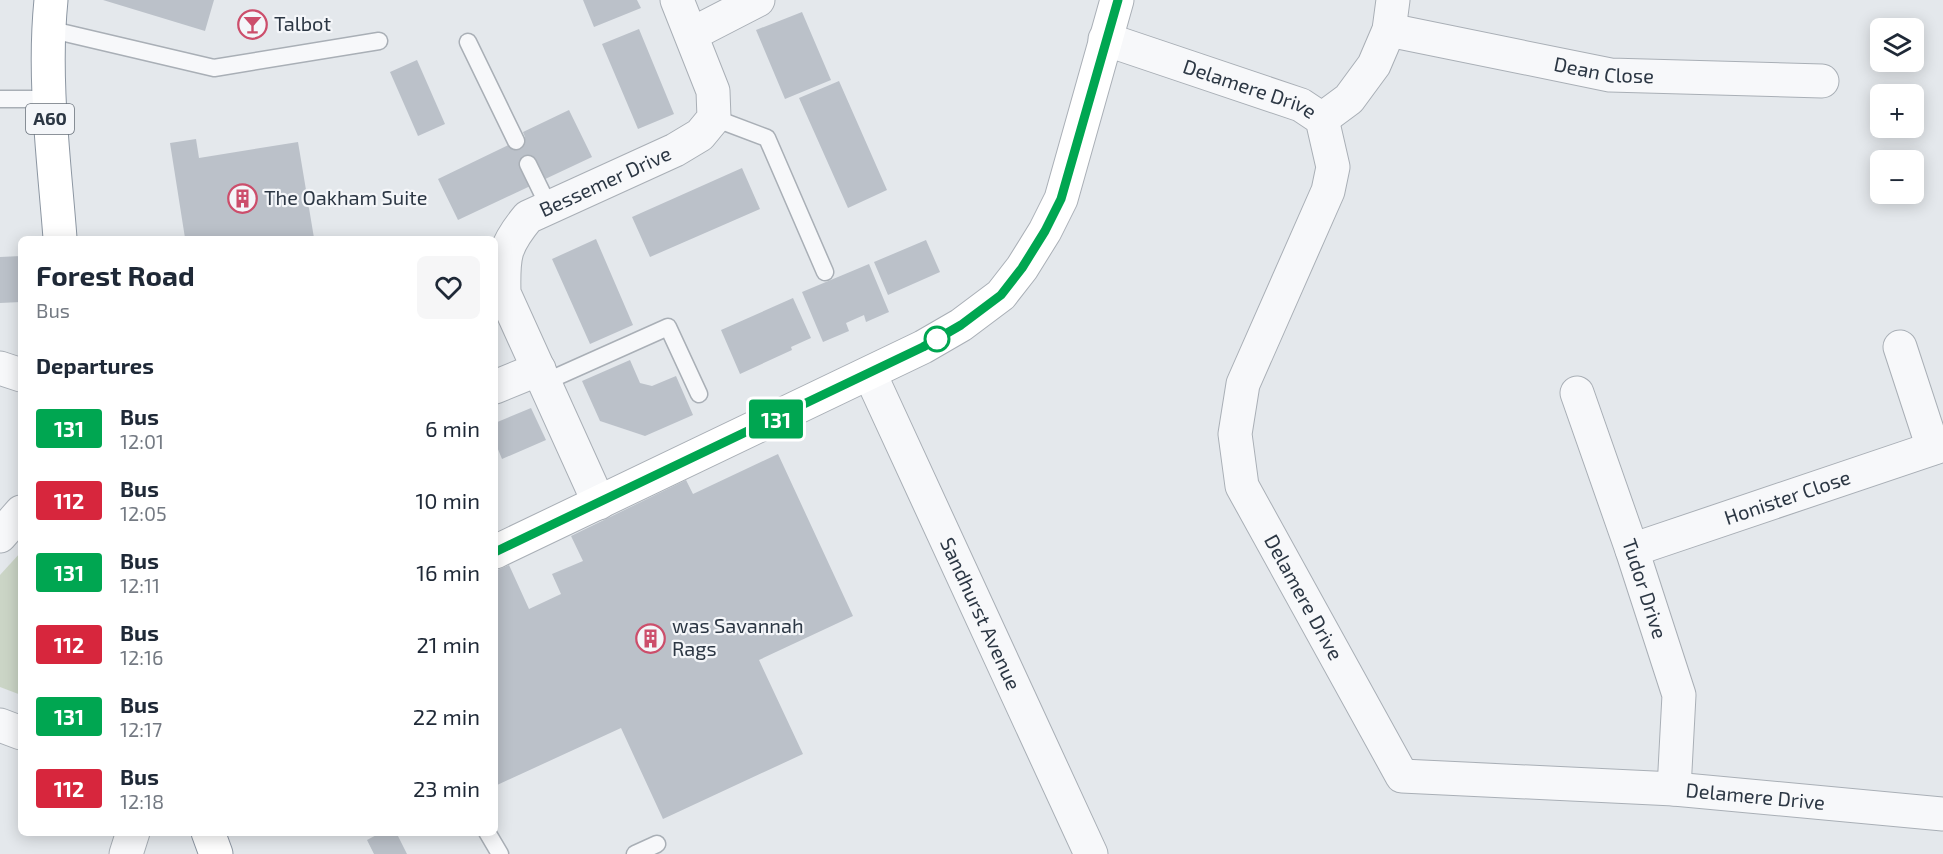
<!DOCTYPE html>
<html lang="en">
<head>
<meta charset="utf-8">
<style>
  :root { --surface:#fff; --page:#f6f6f7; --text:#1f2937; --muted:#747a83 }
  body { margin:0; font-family:"Exo 2",sans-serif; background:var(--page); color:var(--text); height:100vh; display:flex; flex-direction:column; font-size:22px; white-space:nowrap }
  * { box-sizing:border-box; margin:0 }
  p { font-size:20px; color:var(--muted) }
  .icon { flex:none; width:33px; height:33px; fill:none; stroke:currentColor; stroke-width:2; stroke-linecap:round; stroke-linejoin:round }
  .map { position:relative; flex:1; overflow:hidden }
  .sheet { position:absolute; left:18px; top:236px; width:480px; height:600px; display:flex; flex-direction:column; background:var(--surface); border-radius:9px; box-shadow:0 3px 15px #0003 }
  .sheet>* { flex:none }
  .badge { padding:0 12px; border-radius:4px; font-size:21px; line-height:39px }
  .buttons { position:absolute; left:1870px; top:18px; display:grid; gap:12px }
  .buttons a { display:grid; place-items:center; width:54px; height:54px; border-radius:9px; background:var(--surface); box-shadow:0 3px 15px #0003; font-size:30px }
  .map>.badge { position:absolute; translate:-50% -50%; box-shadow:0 0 0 3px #fff }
  h2 { padding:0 18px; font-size:22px; line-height:54px }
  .round { display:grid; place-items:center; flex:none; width:63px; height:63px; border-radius:9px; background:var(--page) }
  .summary { display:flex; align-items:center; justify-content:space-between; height:102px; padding:0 18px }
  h1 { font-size:28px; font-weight:700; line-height:45px }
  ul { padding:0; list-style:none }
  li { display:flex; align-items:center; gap:18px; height:72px; padding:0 18px }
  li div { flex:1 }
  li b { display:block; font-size:22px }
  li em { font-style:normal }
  li .badge { min-width:66px; font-weight:700; text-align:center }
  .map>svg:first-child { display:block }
</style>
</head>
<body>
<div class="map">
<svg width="1943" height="854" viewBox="0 0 1943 854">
  <rect width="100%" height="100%" fill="#e4e8ec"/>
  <!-- park -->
  <path fill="#cbd5c6" d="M21,552V695L0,687V575Z"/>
  <!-- building -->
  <path fill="#bbc1c9" d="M103,0H214L205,31Z
    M583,0H637L641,8L594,27Z
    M802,12L831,80L785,99L756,30Z
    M639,29L674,114L638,129L602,44Z
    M417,60L445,124L418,136L390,72Z
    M839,81L887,190L848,208L799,98Z
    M569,110L592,157L458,220L438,179L525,137L523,132Z
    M196,139L199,158L298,142L314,238H185L170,143Z
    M742,168L760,209L650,257L632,217Z
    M596,239L633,325L590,344L552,259Z
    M926,240L940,272L888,295L874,262Z
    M21,256V302L0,303V257Z
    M869,264L889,312L866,322L864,315L846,323L849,331L823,342L802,292Z
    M793,298L811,338L791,347L792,350L740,374L721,330Z
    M630,360L640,383L652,386L676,376L693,415L645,436L600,421L582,381Z
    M531,408L546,440L502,459L495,442V423Z
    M778,454L853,616L759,660L803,754L663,819L621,728L495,786V571L509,565L529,609L561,594L552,574L583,561L571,536L686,480L693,494Z
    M382,832H396L407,854H374L367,840Z"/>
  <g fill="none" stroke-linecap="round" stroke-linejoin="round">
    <defs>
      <path id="lane" d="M48,29L214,68L379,41
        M468,42L516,141
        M0,99H49
        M714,118L767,138L825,272
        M528,164L549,207
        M545,382L668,327L699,394
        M487,832L500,854
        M635,854L657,844"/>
      <g id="street">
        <path id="s1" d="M1389,30L1610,75L1822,81"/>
        <path d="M692,34L758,0"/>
        <path id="s2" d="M1105,39L1301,105L1322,119L1333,167L1328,191L1243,384L1235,434L1242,486L1402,776L1674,789L1943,814"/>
        <path d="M1322,119L1349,99L1374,65L1389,30L1393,0"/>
        <path d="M1900,347L1933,448"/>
        <path d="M0,368L21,375"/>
        <path id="s3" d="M870,374L1091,854"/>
        <path d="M495,387L539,369"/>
        <path id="s4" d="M1577,393L1632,550L1679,695L1674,789"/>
        <path id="s5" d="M599,503L504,293C503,256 504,246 528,217L675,150L700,135L714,118L713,91L677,0"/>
        <path d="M0,536L21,512"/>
        <path id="s6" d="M1632,550L1943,445"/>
        <path d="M0,725L21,733"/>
        <path d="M126,854L133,832"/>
      </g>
      <path id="secondary" d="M495,552L923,347L961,325L1001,295L1022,268L1045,231L1061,199L1117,0"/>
      <path id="highway" d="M51,0C43,79 54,159 60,238
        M208,832L216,854"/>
    </defs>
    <!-- lane casing -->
    <use href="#lane" stroke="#a9afb6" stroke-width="19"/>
    <!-- street casing -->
    <use href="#street" stroke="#a9afb6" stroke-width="35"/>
    <!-- secondary casing -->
    <use href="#secondary" stroke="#a9afb6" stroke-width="35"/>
    <!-- highway casing -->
    <use href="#highway" stroke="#8c96a2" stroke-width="35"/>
    <!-- lane -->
    <use href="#lane" stroke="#f7f8fa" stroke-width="16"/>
    <!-- street -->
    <use href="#street" stroke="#f7f8fa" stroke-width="33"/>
    <!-- secondary -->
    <use href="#secondary" stroke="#fff" stroke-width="33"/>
    <!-- highway -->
    <use href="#highway" stroke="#fff" stroke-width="33"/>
  </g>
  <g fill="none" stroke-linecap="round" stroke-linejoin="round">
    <defs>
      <path id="line" d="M495,552L923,347L961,325L1001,295L1022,268L1045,231L1061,199L1118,0"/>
    </defs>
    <!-- line casing -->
    <use href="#line" stroke="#fff" stroke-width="14"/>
    <!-- line -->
    <use href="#line" stroke="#00a651" stroke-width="9"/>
  </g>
  <!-- icons -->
  <defs>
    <symbol id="bar-ring" viewBox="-11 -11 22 22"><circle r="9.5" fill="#f4f6f9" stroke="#cc4e6b" stroke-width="1.5"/><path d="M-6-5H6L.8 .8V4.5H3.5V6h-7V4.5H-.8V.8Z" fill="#cc4e6b"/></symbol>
    <symbol id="building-ring" viewBox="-11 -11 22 22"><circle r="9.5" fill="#f4f6f9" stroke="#cc4e6b" stroke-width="1.5"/><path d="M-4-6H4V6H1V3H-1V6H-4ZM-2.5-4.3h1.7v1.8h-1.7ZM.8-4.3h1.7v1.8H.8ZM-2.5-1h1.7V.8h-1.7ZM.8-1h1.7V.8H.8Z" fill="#cc4e6b"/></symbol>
  </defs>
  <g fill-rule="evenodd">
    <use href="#bar-ring" x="236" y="8" width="33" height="33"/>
    <use href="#building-ring" x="226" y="182" width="33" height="33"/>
    <use href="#building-ring" x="634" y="622" width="33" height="33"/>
  </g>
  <!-- markers -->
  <circle fill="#fff" stroke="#00a651" stroke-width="3" cx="937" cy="339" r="12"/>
  <g text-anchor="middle" stroke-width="4.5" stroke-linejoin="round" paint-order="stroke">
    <!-- shield labels -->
    <rect fill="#f4f6f9" stroke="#68707a" stroke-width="1.5" x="26" y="104" width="48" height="30" rx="4.5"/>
    <g font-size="18" font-weight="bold" fill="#2c3744">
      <text x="50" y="125">A60</text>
    </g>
    <!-- poi labels -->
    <g font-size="20" fill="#2c3744" stroke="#f4f6f9" text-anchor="start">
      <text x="274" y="31">Talbot</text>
      <text x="264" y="205">The Oakham Suite</text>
      <text x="672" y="633">was Savannah<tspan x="672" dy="23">Rags</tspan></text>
    </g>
    <!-- street labels -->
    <g font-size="20" fill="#2c3744" stroke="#f4f6f9">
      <text dy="7" stroke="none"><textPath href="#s1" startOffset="219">Dean Close</textPath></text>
      <text dy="7" stroke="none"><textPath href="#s2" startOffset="153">Delamere Drive</textPath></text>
      <text dy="7" stroke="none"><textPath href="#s5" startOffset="398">Bessemer Drive</textPath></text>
      <text dy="7" stroke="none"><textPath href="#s6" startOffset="164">Honister Close</textPath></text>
      <text dy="7" stroke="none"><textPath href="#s4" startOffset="207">Tudor Drive</textPath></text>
      <text dy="7" stroke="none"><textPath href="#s2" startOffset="747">Delamere Drive</textPath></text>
      <text dy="7" stroke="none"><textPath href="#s3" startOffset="264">Sandhurst Avenue</textPath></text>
      <text dy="7" stroke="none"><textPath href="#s2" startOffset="1305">Delamere Drive</textPath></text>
    </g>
  </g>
</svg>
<div class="buttons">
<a><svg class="icon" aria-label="layers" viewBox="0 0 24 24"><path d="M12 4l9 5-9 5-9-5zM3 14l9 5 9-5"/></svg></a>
<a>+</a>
<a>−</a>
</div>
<b class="badge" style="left:776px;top:419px;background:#00a651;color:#fff">131</b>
<section class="sheet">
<div class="summary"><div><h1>Forest Road</h1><p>Bus</p></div><a class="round"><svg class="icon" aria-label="heart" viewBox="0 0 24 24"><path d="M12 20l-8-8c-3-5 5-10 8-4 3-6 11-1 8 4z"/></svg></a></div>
<h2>Departures</h2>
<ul>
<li><span class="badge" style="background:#00a651;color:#fff">131</span><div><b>Bus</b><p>12:01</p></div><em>6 min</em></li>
<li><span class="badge" style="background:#d7263d;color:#fff">112</span><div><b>Bus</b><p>12:05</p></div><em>10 min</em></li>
<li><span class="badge" style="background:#00a651;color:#fff">131</span><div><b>Bus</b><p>12:11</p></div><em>16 min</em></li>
<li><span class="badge" style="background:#d7263d;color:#fff">112</span><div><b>Bus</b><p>12:16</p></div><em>21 min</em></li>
<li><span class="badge" style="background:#00a651;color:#fff">131</span><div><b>Bus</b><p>12:17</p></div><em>22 min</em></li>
<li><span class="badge" style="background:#d7263d;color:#fff">112</span><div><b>Bus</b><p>12:18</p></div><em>23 min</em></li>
</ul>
</section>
</div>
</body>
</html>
